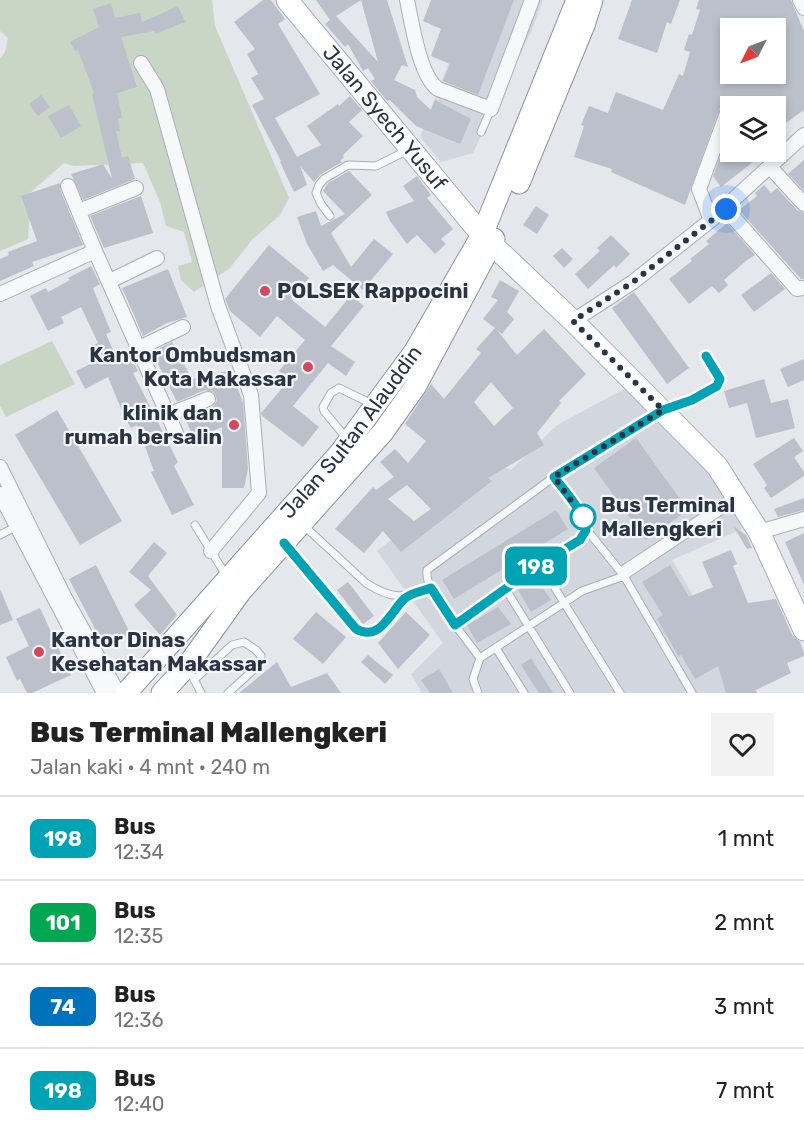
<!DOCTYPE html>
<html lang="id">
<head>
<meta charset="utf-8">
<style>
  :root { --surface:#fff; --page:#f2f2f2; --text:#222; --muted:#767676; --line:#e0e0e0 }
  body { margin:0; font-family:Rubik,sans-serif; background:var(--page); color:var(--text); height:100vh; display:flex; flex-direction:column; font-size:22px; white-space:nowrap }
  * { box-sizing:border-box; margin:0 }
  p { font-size:20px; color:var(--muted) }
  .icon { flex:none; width:33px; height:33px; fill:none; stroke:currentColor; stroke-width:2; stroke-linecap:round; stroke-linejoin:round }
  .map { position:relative; height:693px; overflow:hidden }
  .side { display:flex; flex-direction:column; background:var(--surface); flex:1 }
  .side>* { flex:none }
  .badge { padding:0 12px; border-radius:9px; font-size:21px; line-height:39px }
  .needle { width:39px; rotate:228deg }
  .fabs { position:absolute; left:720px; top:18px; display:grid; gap:12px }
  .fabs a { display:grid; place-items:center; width:66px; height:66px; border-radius:0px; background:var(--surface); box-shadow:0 3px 9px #0003; font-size:30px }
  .you { position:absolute; width:30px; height:30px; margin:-15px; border:4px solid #fff; border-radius:50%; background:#1a73e8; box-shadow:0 0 0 9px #1a73e833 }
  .map>.badge { position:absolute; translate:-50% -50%; box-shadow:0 0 0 3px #fff }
  .round { display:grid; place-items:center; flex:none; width:63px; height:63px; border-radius:0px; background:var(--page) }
  .overview { display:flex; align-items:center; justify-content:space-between; height:102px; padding:0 30px }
  h1 { font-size:28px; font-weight:800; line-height:45px }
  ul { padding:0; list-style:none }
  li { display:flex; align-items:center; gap:18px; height:84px; padding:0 30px; border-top:2px solid var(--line) }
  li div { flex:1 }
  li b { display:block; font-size:22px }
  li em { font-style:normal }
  li .badge { min-width:66px; font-weight:700; text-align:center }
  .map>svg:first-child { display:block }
</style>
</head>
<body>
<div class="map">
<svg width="804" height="693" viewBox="0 0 804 693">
  <rect width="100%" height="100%" fill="#e4e7ec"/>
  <!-- built -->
  <path fill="#d2d6de" d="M473,0H543L531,32L473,153L441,162L420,137Z
    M630,386L724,482L742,529L672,560L717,636L729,693H422L411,674L443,643L377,551L493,462L511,470L557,425Z"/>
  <!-- green -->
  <path fill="#c9d6c5" d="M0,0H212L215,26L289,198L280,215L252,240L229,269L194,292L181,280L178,266L192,262L184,232L166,226L160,202L143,163L74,166L64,163L31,192L28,239L0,251V59L5,52L8,38L0,31Z
    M52,341L75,384L6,417L0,406V365Z"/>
  <!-- building -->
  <path fill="#bbc0ca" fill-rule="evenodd" d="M263,0H271L285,19L278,24L320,94L275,118L297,157L321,145L307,126L338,104L339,106L350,96L362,110L349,122L363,136L343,155L344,157L340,161L342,162L321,174L314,182L300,166L307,185L294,192L280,162L281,161L252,105L264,99L251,78L258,74L247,54L255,49L234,22Z
    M316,0H387L408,67L402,65L394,80L415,90L417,97L431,110L435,100L471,119L460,144L416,126L390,100L387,101L371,81L375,79L368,68L363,71L348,44L345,47L325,24L330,20ZM361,0L378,62L336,16Z
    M431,0H514L478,95L443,81L450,64L431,56L441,29L423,21Z
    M632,0H680L671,24L667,22L657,53L618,39Z
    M699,0H791L804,31V110L776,130V106H733L726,104L722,106L719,110L685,205L611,172L612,169L574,157L584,126L581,125L589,106L608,113L616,92L663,110L679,74L683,76L690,52L684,50L689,34L692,35L700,10L696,9ZM730,28H776V74H730Z
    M111,3L115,18L140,13L142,22L178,6L185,22L155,34L154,31L121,37L137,87L117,93L122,118L118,119L120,131H116L122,158L128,156L135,179L83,200L71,174L103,164L112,179L92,94L94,93L78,50L75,51L70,42L99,27L93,9Z
    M41,95L50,107L38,116L29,104Z
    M69,105L81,126L61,138L48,116Z
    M730,130V152H766L721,187L713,176Z
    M804,160V191L788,174Z
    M349,171L372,195L331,233L351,267L374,239L393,254L363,290L333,265L323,271L307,244L297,217L316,211L321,226L345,214L323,191L328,183Z
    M417,176L431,195L427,198L453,229L441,239L446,244L435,254L417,235L407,244L390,221L386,212L414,201L403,186Z
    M60,183V189L83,245L32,262L34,266L0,281V259L9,255L8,252L37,241L21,196Z
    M764,185L771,193L777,188L797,210L804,213V279H801L739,210L757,196L755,193Z
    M141,196L153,233L104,248L90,216Z
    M536,206L549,215L537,234L523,225Z
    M727,223L755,255L746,261L724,280L728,285L719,293L712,286L689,304L669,279L692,261L690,259L709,244L706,241Z
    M611,235L630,254L616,268L614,265L588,289L575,274L600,251L597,248Z
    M269,245L309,278L291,299L325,327L351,295L364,306L331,346L355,362L346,376L328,363L293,406L319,427L303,447L262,416L261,413L289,380L279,371L305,340L277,316L260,337L230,311L225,299Z
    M562,248L573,259L564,268L553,256Z
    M91,266L100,284L93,288L111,332L106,334L118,361L130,355L138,371L133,373L178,462L174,466L194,505L172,515L151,472L154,471L137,425L131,428L125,418L108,377L85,389L76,371L96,361L89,347L98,343L81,307L61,317L64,323L48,331L30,296L46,288L48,292L70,280L68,278Z
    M168,269L187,317L167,323L143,336L122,288Z
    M771,273L785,289L754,312L741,295Z
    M500,280L519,291L507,312L514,319L502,334L497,330L517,355L544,329L586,374L559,401L561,403L537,433L544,445L488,478L492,481L401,552L383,531L364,553L335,529L373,487L376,490L394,477L380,462L395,449L408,463L426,441L405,424L431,384L444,399L481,353L476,349L495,328L483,319L498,300L491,297ZM491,382L513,408L494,426L474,402ZM407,485L431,509L414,521L388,499Z
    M634,292L689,368L667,384L612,308Z
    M172,342L192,379L231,370L243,403L248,469L244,488H222V427L194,439L185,418L212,407L217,401L216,396L213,392L205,390L177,402L152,352Z
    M804,359V380L788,387L780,369Z
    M764,379L771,403L788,399L795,428L756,438L747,403L729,408L724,391Z
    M57,410L122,521L80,545L15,435Z
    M636,438L688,510L646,540L594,468Z
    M794,438L803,451L794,457L804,472V476L771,498L764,488L767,485L753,464Z
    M804,498V510L778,517L774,509Z
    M556,510L568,529L454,599L442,580Z
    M733,526L746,535L752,548L747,549Z
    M804,533V585L785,542Z
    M154,542L167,553L148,576L177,615L160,635L134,605L151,590L129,572Z
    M731,550L737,564L733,566L748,603L776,599L792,635L800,642L804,653V656L787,663L791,673L756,690L757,693H726L718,666L695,679L681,655L679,657L657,619L663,615L642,582L670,565L689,597L713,587L702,562Z
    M96,565L130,633L104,646L69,579Z
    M537,580L551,600L531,612L518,590Z
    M348,582L374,616L363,624L337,590Z
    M0,589L13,620L0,625Z
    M498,607L511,624L477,643L467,625Z
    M40,608L71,675L32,693H27L20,679L17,681L6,657L29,646L16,619Z
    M316,612L346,637L323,664L293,639Z
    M406,612L430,635L398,669L378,643Z
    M368,655L393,675L385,684L361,662Z
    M531,658L553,693H539L521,665Z
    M277,662L291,687L327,673L341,693H239Z
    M439,669L453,693H430L421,680Z"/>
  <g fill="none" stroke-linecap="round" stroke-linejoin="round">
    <defs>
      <path id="service" d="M481,132L491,109
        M330,216L321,204L316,193L319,185L324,179L348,165L376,166L408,150
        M347,439L324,411L323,407L331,393L339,388L372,404
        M302,524L366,583C392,600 403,598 431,588
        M195,525L227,577
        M587,530L624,576L737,500
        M0,535L19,525
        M286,546L355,629C377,641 393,613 405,597
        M540,564L580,540L587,530L582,516L554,477
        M621,571L734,496
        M505,588L570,693
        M455,625L480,658
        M496,648L524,693
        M193,677L201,693
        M194,680L232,645L244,642L256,650L261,656L260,664L228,693
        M478,693L473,679L480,658L582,591L624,576L692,693
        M620,693L540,564L455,625C444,610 425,589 427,570L554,477L663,409L692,400L717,386L720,379L706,356"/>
      <path id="minor" d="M407,0C412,23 419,75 438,89L491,109L532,0
        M800,0L804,8
        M141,63L157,89L218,306L251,395L259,493L211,551
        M770,167L804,204
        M68,186L95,251L176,433
        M726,209L797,289L804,288
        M79,211L136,188
        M711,220L699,189L727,113
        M110,281L157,258
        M0,294L95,251
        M573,321L633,282L711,220L804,135
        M139,348L183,327
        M168,415L208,399
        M0,467L66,600L118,693
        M0,494L104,693
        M759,532L804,519"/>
      <g id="primary">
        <path id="s1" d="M287,0L482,235L573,321L717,466L759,532L804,630"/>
      </g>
      <g id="trunk">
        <path d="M519,183L584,25L592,0"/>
        <path id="s2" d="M126,693L340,453L415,351L482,235L577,0"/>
        <path d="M162,693L188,665L241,591L383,432L415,387L494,239"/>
      </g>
    </defs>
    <!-- service casing -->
    <use href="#service" stroke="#a9aeb7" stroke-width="9"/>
    <!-- minor casing -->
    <use href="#minor" stroke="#a9aeb7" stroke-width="16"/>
    <!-- primary casing -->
    <use href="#primary" stroke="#a3abb8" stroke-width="23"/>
    <!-- trunk casing -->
    <use href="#trunk" stroke="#8b94a3" stroke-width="23"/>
    <!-- service -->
    <use href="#service" stroke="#f7f8fa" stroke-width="7"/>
    <!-- minor -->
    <use href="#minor" stroke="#f7f8fa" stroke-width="14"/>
    <!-- primary -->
    <use href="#primary" stroke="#fff" stroke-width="21"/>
    <!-- trunk -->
    <use href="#trunk" stroke="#fff" stroke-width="21"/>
  </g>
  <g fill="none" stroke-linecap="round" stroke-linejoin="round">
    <defs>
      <path id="line" d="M284,543L356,629C380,642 390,613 404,599C410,593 423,591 431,588L455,625L540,564L580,540L586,530C583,510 566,493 554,477L663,410L692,400L717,386L720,379L706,356"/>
    </defs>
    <!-- line casing -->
    <use href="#line" stroke="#fff" stroke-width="14"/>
    <!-- line -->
    <use href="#line" stroke="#00a3b4" stroke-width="9"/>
    <!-- walk -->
    <path stroke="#2b3445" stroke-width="6" stroke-dasharray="0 10.8" d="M583,517L554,477L663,410L573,321L633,282L726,209"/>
  </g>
  <!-- markers -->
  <g fill="#d1495b" stroke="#f4f6f9" stroke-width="2">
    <circle cx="265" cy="291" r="6"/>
    <circle cx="308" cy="367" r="6"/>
    <circle cx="234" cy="425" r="6"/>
    <circle cx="39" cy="652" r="6"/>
  </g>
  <circle fill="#fff" stroke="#00a3b4" stroke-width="3" cx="583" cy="517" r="12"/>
  <g text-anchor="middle" stroke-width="4.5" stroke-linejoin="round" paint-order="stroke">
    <!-- street labels -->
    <g font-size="21" fill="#2b3445" stroke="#f4f6f9">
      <text dy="7" stroke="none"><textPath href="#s1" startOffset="153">Jalan Syech Yusuf</textPath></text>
      <text dy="7" stroke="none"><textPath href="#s2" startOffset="345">Jalan Sultan Alauddin</textPath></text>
    </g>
    <!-- poi labels -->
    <g font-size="21" font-weight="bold" fill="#2b3445" stroke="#f4f6f9" text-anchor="start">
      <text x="277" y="298">POLSEK Rappocini</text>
      <text x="296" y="362" text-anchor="end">Kantor Ombudsman<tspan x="296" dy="24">Kota Makassar</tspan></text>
      <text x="222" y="420" text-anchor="end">klinik dan<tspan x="222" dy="24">rumah bersalin</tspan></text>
      <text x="51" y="647">Kantor Dinas<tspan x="51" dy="24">Kesehatan Makassar</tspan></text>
    </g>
    <!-- stop labels -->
    <g font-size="21" font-weight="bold" fill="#2b3445" stroke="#f4f6f9" text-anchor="start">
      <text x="601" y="512">Bus Terminal<tspan x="601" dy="24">Mallengkeri</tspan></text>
    </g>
  </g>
</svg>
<div class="fabs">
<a><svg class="needle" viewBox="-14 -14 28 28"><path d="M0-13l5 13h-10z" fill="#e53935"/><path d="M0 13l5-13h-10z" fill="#767676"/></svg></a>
<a><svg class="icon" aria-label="layers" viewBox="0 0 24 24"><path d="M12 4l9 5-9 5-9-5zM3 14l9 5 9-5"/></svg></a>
</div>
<div class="you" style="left:726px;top:209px"></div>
<b class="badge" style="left:536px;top:566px;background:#00a3b4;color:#fff">198</b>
</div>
<section class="side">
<div class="overview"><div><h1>Bus Terminal Mallengkeri</h1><p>Jalan kaki · 4 mnt · 240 m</p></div><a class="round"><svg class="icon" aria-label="heart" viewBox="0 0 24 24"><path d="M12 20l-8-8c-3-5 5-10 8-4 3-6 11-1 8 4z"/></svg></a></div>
<ul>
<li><span class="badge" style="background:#00a3b4;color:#fff">198</span><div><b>Bus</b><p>12:34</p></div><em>1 mnt</em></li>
<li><span class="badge" style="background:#00a651;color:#fff">101</span><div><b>Bus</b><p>12:35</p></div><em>2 mnt</em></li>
<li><span class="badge" style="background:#0072bc;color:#fff">74</span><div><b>Bus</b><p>12:36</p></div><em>3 mnt</em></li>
<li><span class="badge" style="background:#00a3b4;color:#fff">198</span><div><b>Bus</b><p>12:40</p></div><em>7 mnt</em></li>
</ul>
</section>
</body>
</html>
